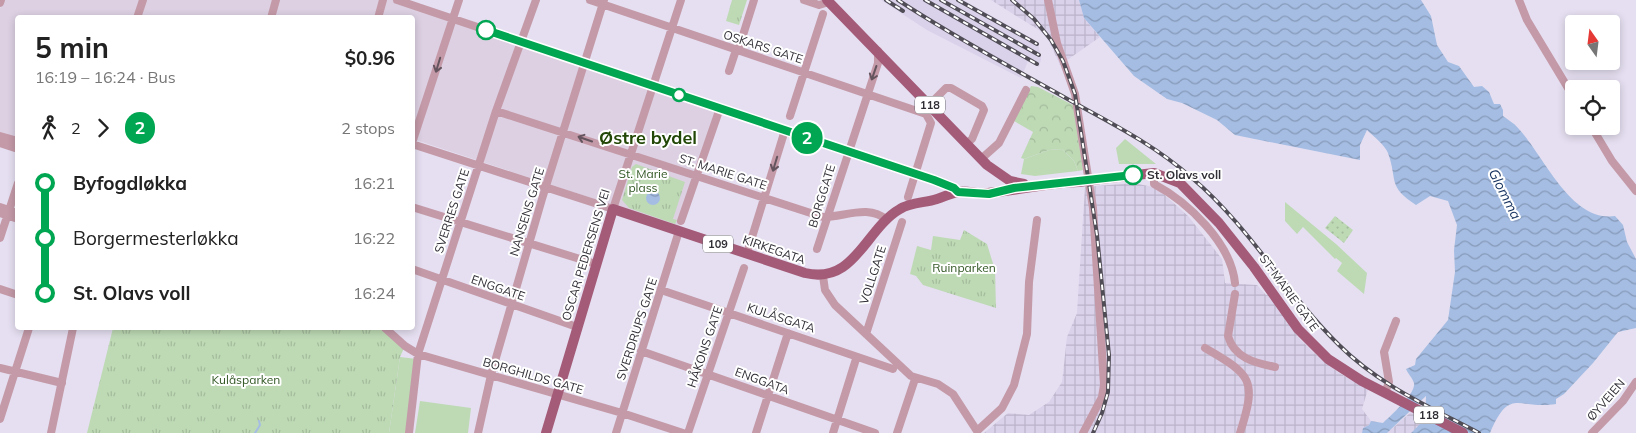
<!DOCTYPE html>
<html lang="en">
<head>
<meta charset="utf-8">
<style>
  :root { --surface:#fff; --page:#f6f6f6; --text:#222; --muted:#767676 }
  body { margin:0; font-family:Mulish,sans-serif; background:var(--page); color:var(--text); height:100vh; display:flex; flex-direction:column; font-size:19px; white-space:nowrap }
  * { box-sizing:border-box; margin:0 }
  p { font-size:16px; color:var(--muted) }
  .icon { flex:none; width:28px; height:28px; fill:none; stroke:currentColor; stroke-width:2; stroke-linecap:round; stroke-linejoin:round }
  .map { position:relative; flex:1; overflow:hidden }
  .drawer { position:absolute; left:15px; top:15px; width:400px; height:315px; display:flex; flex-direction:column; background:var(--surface); border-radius:5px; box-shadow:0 2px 8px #0003 }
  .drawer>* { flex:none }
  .badge { padding:0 10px; border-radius:16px; font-size:18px; line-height:32px }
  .needle { width:32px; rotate:346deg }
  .tools { position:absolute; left:1565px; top:15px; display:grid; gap:10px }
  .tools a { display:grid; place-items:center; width:55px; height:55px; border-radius:5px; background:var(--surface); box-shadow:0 2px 8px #0003; font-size:25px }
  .map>.badge { position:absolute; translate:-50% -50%; box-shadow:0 0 0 2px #fff }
  .legs { display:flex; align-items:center; gap:8px; height:55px; padding:0 20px; font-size:16px }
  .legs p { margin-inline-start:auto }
  .headline { display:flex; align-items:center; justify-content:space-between; height:85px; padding:0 20px }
  h1 { font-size:28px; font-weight:700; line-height:38px }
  ul { padding:0 20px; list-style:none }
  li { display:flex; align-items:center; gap:18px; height:55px; font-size:19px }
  li i { display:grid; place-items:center; width:8px; height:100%; margin:0 6px; background:currentColor }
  li i::after { content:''; width:12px; height:12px; margin:-6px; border:4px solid; border-radius:50%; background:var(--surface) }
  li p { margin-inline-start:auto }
  li:first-child i { background:linear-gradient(#0000 50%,currentColor 0) }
  li:last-child i { background:linear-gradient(currentColor 50%,#0000 0) }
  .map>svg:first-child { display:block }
</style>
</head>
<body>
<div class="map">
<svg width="1636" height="433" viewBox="0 0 1636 433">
  <defs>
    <pattern id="industrial-grid" width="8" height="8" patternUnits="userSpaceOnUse" patternTransform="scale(1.25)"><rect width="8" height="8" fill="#dad1ea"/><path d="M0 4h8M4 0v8" fill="none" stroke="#bcb4c9"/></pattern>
    <pattern id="forest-crowns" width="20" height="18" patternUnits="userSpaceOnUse" patternTransform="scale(1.25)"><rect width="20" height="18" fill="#bedab5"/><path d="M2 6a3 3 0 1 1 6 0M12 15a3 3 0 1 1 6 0" fill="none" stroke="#a4bb9c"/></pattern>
    <pattern id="park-tufts" width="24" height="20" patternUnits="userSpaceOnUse" patternTransform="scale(1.25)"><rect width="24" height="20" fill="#bedab5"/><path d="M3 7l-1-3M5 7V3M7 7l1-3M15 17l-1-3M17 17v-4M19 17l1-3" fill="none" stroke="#a4bb9c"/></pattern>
    <pattern id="garden-dots" width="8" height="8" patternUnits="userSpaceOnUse" patternTransform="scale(1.25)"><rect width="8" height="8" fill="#bedab5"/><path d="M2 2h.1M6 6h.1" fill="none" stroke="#a4bb9c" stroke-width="1.8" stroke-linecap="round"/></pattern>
    <pattern id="water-waves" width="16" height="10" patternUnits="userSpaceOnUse" patternTransform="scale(1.25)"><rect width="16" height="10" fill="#a5bde3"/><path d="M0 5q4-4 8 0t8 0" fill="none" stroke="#879ab9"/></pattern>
  </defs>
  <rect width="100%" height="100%" fill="#e5dff1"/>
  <!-- commercial -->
  <path fill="#dcd0e2" d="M3,0H397L720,108L679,227L413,139L412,18H18L17,138L0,133V9Z"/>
  <!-- industrial -->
  <path fill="url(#industrial-grid)" d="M991,0H1079L1084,18L1100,37L1060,65L1047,37L1039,30Z
    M1134,183L1157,188L1188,216L1222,259L1225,283L1257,285L1266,295L1269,294L1298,337L1314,353L1339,373L1368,389L1362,409L1371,421L1369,425L1363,428L1362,433H984L1008,413L1029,415L1049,402L1062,382L1067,337L1077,313L1085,187Z
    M1411,412L1425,419L1424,422L1411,433H1387Z"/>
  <!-- built -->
  <path fill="#dad1ea" d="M881,0H963L1038,42L1041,59L1039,67L1028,61L1021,78L927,30Z"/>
  <!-- grass -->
  <path fill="#bedab5" d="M1125,139L1156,164H1119L1116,148Z
    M1062,149L1074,161L1078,171L1035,176L1021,174L1024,159L1049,150Z
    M1285,202L1336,244L1367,273L1364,294L1337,271L1342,263L1336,258L1335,259L1303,227L1297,234L1285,221Z
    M400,357L417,359L407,433H389Z
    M420,401L471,408L468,433H415Z"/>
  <!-- forest -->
  <path fill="url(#forest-crowns)" d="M1031,86L1038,87L1073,105L1083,170L1078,171L1074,161L1062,149L1049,150L1024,159L1021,158L1033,132L1014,121Z"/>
  <!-- park -->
  <path fill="url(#park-tufts)" d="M732,0H747L739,25L726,21Z
    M636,164L685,182L673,219L677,220L675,224L629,208L622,200L632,167Z
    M964,230L987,244L995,270L996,308L923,285L916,276L910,274L917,246L931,250L933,236L960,240Z
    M113,328H385L405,346L400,357L389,433H87Z"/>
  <!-- garden -->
  <path fill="url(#garden-dots)" d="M1335,216L1353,230L1344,243L1325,228Z"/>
  <!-- water -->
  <path fill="url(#water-waves)" d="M1079,0H1421L1431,16L1437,45L1448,62L1459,66L1474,87L1482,86L1489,92L1494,104H1500L1503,110V116C1508,120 1514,123 1518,128C1544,155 1570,222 1615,216L1623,225L1627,242L1636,259V328L1618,332L1593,363L1564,394L1556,399V404C1518,410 1510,386 1490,433H1411L1425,419L1426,396L1387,433H1362L1363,428L1369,425L1371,421L1383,423C1390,416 1416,394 1414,383C1412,377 1408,374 1406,369L1415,365L1416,359L1448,320L1455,272L1454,250L1457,225L1448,201L1430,196L1416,205C1387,186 1398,181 1388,153C1385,145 1373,136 1367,130L1360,145V160L1235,135L1217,120L1182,103L1167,99L1134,76L1084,18Z
    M646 198a7 7 0 1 1 14 0a7 7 0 1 1-14 0Z"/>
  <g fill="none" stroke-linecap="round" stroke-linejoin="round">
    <!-- stream -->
    <path stroke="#a5bde3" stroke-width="2" d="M255,433L260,425L259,421"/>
    <!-- minor -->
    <path stroke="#c49aa8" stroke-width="8" d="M397,0L915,174L955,188L957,192
      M590,0L926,114L931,123L908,197
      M804,0L819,5L829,2
      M1048,0L1057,43L1075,94L1093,208L1104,385L1102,397L1083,433
      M1519,0L1527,20L1574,98
      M0,3L1,0
      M137,18L143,0
      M271,18L276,0
      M378,18L383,0
      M738,51L754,0
      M729,71L736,50
      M929,105L946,88H951L982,106L984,110L972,139L966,144
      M496,111L823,217C845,217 868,204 887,220
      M790,116L823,14
      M1591,126L1612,161L1636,191
      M0,136L18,141
      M0,143L18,149
      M412,143L459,0
      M412,144L613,209L681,0
      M981,159L999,143L1026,90
      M1154,173V184C1188,202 1231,243 1235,283
      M0,207L18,213
      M412,207L596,264
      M0,213L18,219
      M681,221L720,108
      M0,238L18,183
      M749,247L785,130
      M817,249L878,63V51
      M412,269L577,327
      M823,276L825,290L835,305L911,376L938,384L953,394L977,431L1002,408L1014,385L1027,334L1029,282L1037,220
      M0,289L18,295
      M661,290L893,369
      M1235,294L1228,336C1234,358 1255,363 1275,367
      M385,328L405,346L418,354L622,413L683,433
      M866,334L902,222
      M1205,348C1252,375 1257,380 1240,433
      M641,351L875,433
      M0,368L62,383
      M1385,393L1389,382L1384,352L1396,321
      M0,419L29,328
      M51,433L73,328
      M409,433L418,354L496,111L536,0
      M478,433L491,375L542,199L604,0
      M616,433L679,231
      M688,433L744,268
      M756,433L788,333
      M833,433L856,359
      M897,433L915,379
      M1592,433L1623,401L1636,382"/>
    <!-- major -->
    <path stroke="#a45b78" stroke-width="10" d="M827,0L987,165L1010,181L1024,184
      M1100,179L1154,173L1180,183L1219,223L1254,267L1298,329L1328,359L1362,381L1463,433
      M546,433L613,209L805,273C855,285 865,229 900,209C911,202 925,203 937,199C944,197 951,193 958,192C968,190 978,195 988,193C1019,190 1048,183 1079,182"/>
    <defs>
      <path id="rail" d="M886,0L903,11
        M898,0C954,37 1013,68 1071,101C1113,124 1156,146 1192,178C1249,226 1286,293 1339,345C1379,385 1430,407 1479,433
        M925,0L1037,64
        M941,0L1039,55
        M958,0L1037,44
        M1012,0L1034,19L1051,40L1063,61L1075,94L1097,235L1109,355L1108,392L1102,413L1093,433"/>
    </defs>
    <!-- rail casing -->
    <use href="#rail" stroke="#504d56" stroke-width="4"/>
    <!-- rail -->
    <use href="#rail" stroke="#fff" stroke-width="2" stroke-dasharray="5.5" stroke-linecap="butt"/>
    <!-- major-bridge -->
    <path stroke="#a45b78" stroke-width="10" d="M1079,182L1100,179"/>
  </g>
  <!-- one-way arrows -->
  <defs><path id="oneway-shaft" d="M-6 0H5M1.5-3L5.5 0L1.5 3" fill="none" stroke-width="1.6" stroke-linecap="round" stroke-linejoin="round" transform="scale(1.25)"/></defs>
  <g stroke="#64545e">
    <use href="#oneway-shaft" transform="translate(438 65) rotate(107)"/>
    <use href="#oneway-shaft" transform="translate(874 73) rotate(109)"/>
    <use href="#oneway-shaft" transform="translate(585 139) rotate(-161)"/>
    <use href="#oneway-shaft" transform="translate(775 164) rotate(107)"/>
  </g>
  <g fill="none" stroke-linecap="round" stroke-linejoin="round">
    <defs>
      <path id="line-1" d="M486,30L934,180L954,188L958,192L989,194L1014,188L1133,175"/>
    </defs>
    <!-- line-1 casing -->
    <use href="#line-1" stroke="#fff" stroke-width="11"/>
    <!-- line-1 -->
    <use href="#line-1" stroke="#00a651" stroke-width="8"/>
  </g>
  <!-- markers -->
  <g fill="#fff" stroke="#00a651" stroke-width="2.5">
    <circle cx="486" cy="30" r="9"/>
    <circle cx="679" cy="95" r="6"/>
    <circle cx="1133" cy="175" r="9"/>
  </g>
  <g text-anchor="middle" stroke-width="4" stroke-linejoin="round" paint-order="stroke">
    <!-- shield labels -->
    <g fill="#fff" stroke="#6f6d72" stroke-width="1">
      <rect x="915" y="96.5" width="30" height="17" rx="4"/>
      <rect x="703" y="235.5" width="30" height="17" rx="4"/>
      <rect x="1414" y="406.5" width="30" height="17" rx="4"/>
    </g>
    <g font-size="11" font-weight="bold" fill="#312f36">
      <text x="930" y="109">118</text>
      <text x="718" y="248">109</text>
      <text x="1429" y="419">118</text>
    </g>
    <!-- street labels -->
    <g font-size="12" fill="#312f36" stroke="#fff">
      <text transform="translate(763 47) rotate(18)" y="4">OSKARS GATE</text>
      <text transform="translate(723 172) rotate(18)" y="4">ST. MARIE GATE</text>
      <text transform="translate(822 196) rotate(-73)" y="4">BORGGATE</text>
      <text transform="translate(452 211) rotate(-72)" y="4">SVERRES GATE</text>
      <text transform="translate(527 212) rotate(-73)" y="4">NANSENS GATE</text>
      <text transform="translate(774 250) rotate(19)" y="4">KIRKEGATA</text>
      <text transform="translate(586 255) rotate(-73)" y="4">OSCAR PEDERSENS VEI</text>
      <text transform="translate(873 275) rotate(-72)" y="4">VOLLGATE</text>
      <text transform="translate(498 288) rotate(19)" y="4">ENGGATE</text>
      <text transform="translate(1289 293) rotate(54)" y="4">ST. MARIE GATE</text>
      <text transform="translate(781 318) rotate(18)" y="4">KULÅSGATA</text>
      <text transform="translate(637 329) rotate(-72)" y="4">SVERDRUPS GATE</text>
      <text transform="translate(705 347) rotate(-71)" y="4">HÅKONS GATE</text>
      <text transform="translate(533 376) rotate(16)" y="4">BORGHILDS GATE</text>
      <text transform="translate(762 381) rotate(20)" y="4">ENGGATA</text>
      <text transform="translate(1606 400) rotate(-49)" y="4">ØYVEIEN</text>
    </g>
    <!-- park labels -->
    <g font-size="12" fill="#315723" stroke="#fff">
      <text x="643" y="178">St. Marie<tspan x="643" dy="14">plass</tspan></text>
      <text x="964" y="272">Ruinparken</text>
      <text x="246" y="384">Kulåsparken</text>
    </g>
    <!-- stop labels -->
    <g font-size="12" font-weight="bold" fill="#312f36" stroke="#fff" text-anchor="start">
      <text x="1147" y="179">St. Olavs voll</text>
    </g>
    <!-- water labels -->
    <g font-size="14" font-style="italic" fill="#112e5c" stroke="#fff">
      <text transform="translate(1505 194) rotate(63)" y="5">Glomma</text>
    </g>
    <!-- district labels -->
    <g font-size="18" font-weight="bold" fill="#224706" stroke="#fff">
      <text x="648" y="144">Østre bydel</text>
    </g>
  </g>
</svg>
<div class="tools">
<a><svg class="needle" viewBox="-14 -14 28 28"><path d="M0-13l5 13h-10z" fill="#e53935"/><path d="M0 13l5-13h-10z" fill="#767676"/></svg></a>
<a><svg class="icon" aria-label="locate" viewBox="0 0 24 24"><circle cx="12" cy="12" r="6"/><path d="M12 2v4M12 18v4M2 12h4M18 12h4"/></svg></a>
</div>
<b class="badge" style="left:807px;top:138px;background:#00a651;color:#fff">2</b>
<section class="drawer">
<div class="headline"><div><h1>5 min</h1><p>16:19 – 16:24 · Bus</p></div><b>$0.96</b></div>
<div class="legs"><svg class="icon" aria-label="walk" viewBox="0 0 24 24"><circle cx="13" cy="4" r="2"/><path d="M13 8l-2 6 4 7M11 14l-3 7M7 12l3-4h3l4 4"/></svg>2<svg class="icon" aria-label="forward" viewBox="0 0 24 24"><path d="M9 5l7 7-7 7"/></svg><b class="badge" style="background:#00a651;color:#fff">2</b><p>2 stops</p></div>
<ul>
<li><i style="color:#00a651"></i><b>Byfogdløkka</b><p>16:21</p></li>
<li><i style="color:#00a651"></i><span>Borgermesterløkka</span><p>16:22</p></li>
<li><i style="color:#00a651"></i><b>St. Olavs voll</b><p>16:24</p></li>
</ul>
</section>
</div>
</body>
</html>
